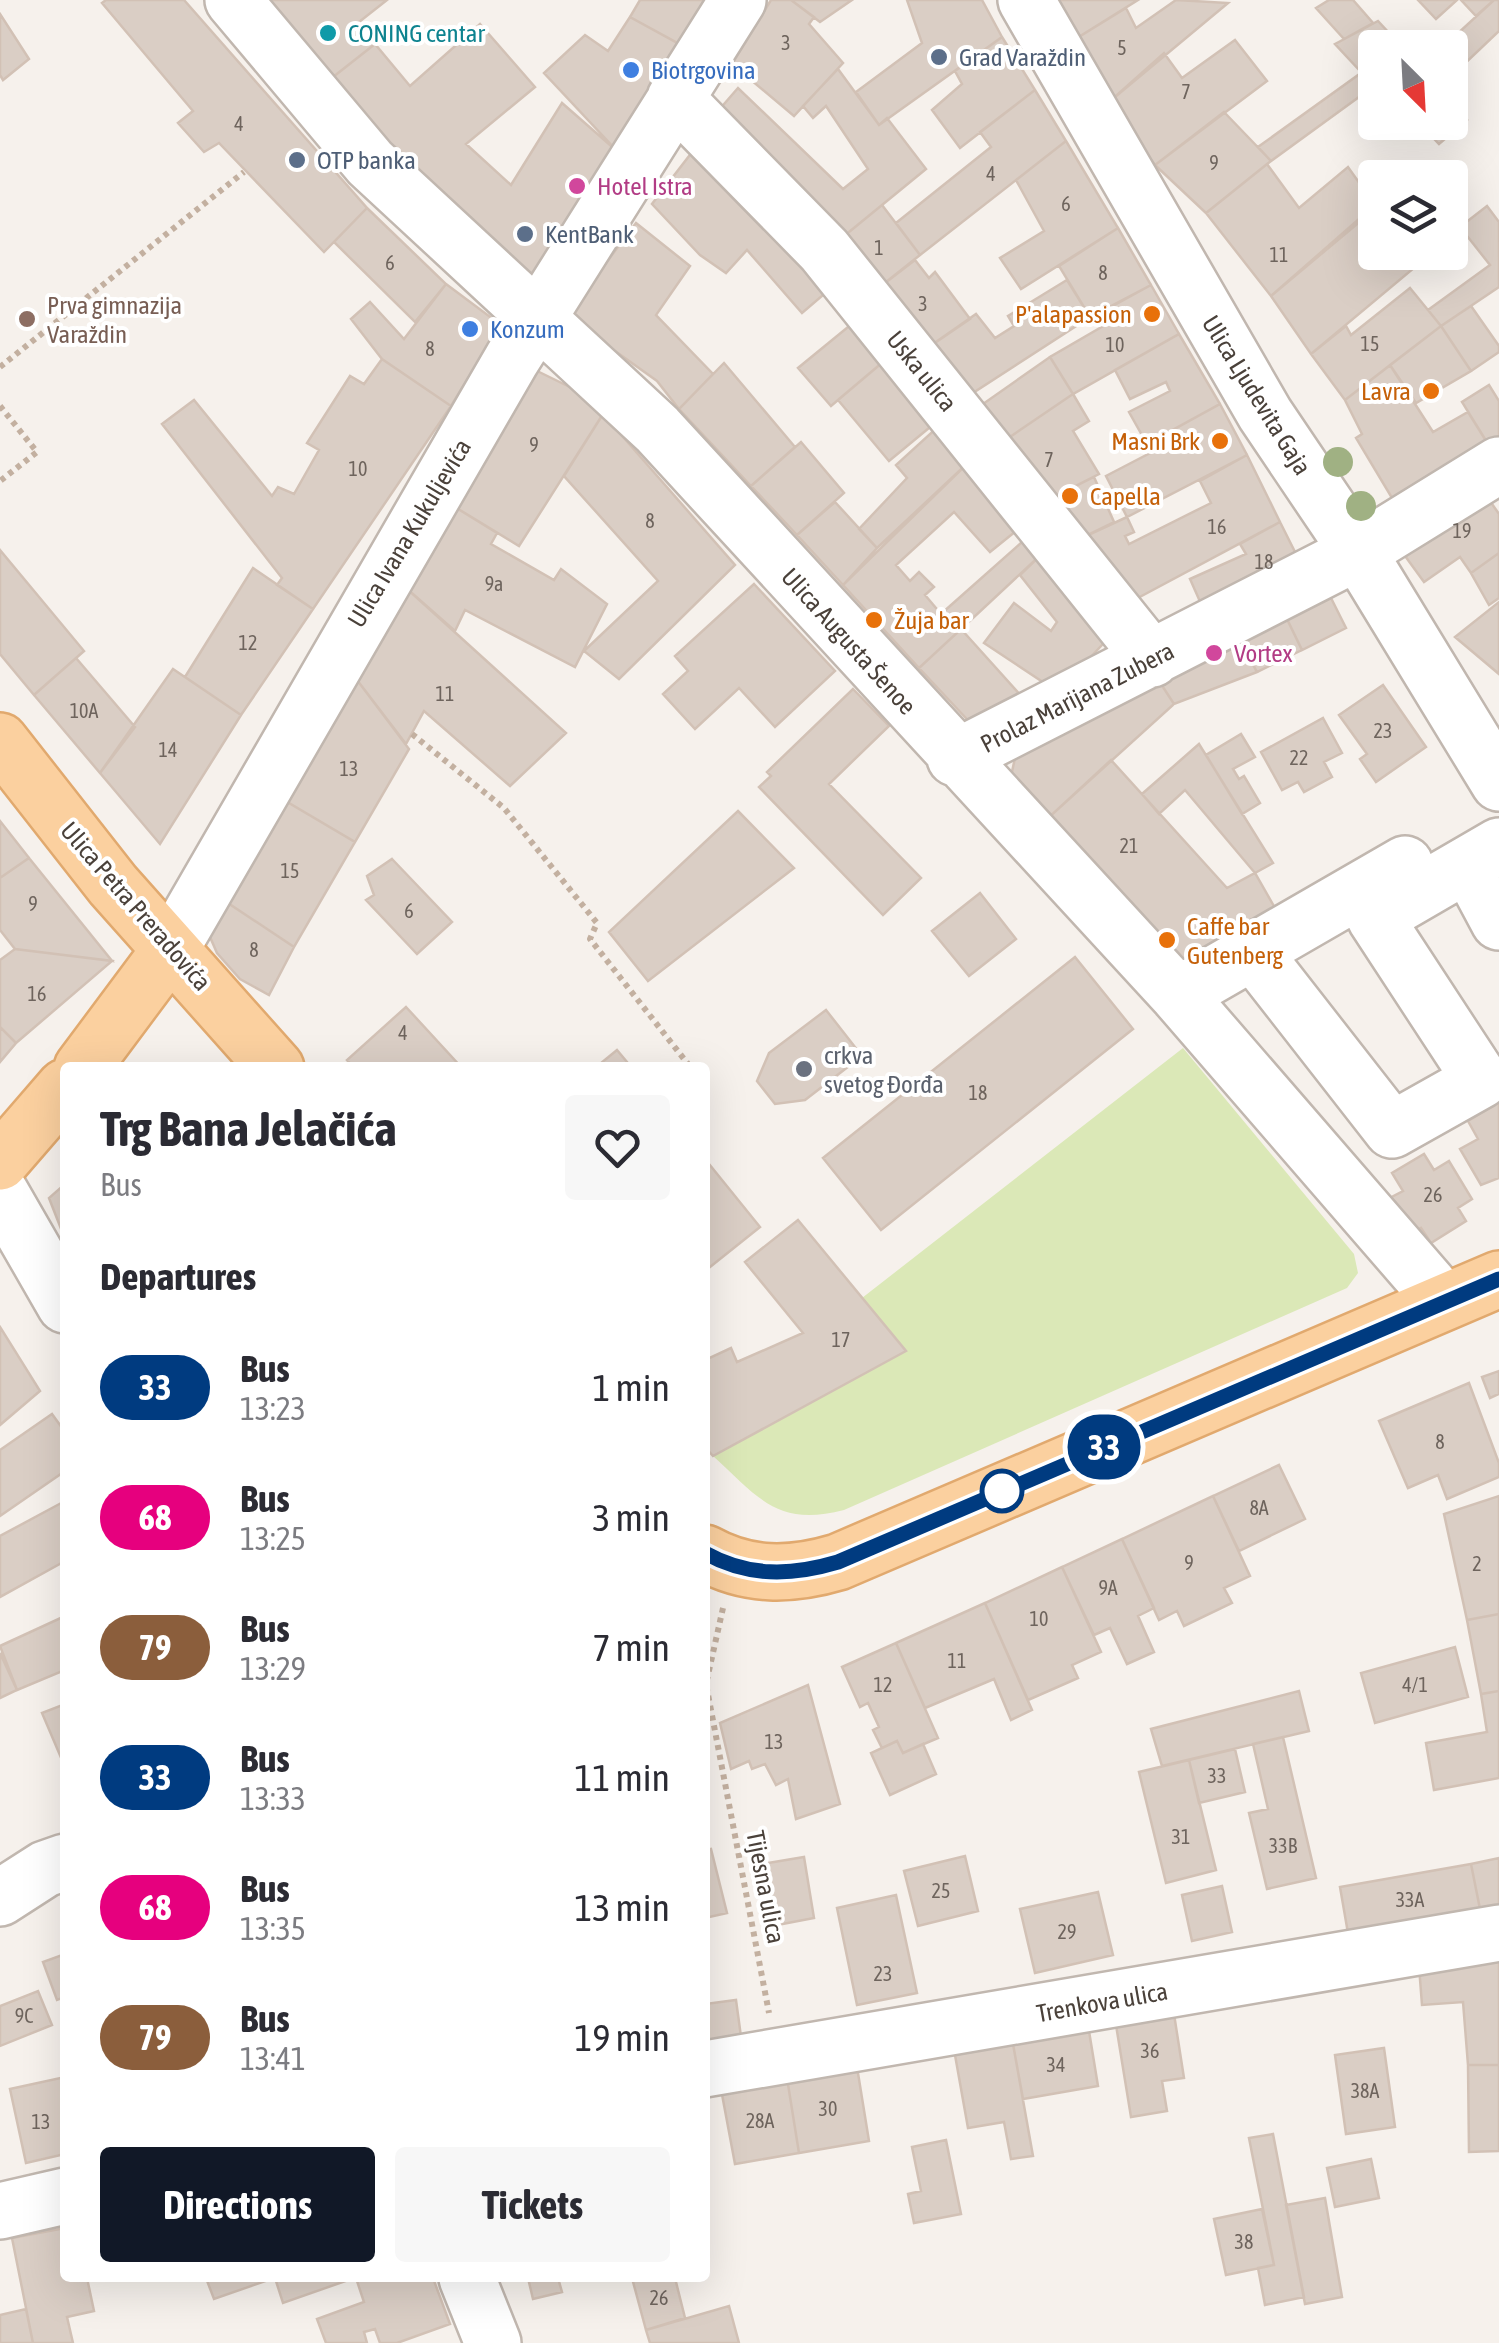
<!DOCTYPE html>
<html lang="en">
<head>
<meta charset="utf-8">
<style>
  :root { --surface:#fff; --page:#f7f7f7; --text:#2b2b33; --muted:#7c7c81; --accent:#111827 }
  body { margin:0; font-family:"Asap Condensed",sans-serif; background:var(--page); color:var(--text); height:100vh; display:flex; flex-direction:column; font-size:38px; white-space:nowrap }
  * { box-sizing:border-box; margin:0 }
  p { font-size:32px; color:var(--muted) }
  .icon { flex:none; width:55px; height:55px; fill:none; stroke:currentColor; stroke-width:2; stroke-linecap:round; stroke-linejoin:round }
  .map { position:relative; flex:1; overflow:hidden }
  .panel { position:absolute; left:60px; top:1062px; width:650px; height:1220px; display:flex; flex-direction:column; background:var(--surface); border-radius:10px; box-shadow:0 10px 40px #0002 }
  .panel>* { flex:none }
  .badge { padding:0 20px; border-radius:32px; font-size:35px; line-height:65px }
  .needle { width:65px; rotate:156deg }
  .fabs { position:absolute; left:1358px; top:30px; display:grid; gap:20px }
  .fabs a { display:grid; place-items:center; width:110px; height:110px; border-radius:10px; background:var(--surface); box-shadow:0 10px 40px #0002; font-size:50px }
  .map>.badge { position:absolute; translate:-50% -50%; box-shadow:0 0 0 5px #fff }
  h2 { padding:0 40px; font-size:38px; line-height:90px }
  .round { display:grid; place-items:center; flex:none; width:105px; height:105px; border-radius:10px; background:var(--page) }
  .summary { display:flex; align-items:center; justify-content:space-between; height:170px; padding:0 40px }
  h1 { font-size:48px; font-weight:700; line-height:75px }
  .button { display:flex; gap:20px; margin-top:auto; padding:20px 40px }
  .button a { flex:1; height:115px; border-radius:10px; background:var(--accent); color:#fff; font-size:40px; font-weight:700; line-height:115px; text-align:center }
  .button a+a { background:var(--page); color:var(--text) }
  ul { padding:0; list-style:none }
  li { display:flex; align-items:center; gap:30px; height:130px; padding:0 40px }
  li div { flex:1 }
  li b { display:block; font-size:38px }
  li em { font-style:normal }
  li .badge { min-width:110px; font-weight:700; text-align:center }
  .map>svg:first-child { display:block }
</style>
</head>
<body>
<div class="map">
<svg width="1499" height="2343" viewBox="0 0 1499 2343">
  <rect width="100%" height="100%" fill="#f6f1ec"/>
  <!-- green -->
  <path fill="#dbe8b7" d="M1183,1048L1354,1254L1358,1273L1347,1288L844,1510C777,1527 759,1498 713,1456L905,1351L862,1298Z"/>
  <!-- building -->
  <path fill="#dacec5" stroke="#d2c1b5" stroke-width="2.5" d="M106,0H184L367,208L324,252L219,143L204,152L178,123L193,111L102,3Z
    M263,0H387L359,22L375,44L328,81Z
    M640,0H715L683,46L630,17Z
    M771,0H791L814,17L809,24L843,63L794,116L732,64Z
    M791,0H852L820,22Z
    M907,0H982L1002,37L879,125L856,92L922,43Z
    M1046,0H1138L1069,43Z
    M1176,0L1228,3L1108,103L1069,43L1126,8L1136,28Z
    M1329,0H1353L1373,23L1344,39L1316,8Z
    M1418,0H1457L1436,19Z
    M1461,0H1494L1476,16Z
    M1494,0H1499V31L1457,71L1450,63V48H1442Z
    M0,14L29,59L3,80L0,75Z
    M630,17L683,46L618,152L544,73L585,35L608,51Z
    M1378,21L1403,48H1375L1374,86L1335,44Z
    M480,24L535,87L466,144L511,185L562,103L618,152L545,267L526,277L425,187L328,81L375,44L410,86Z
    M1002,37L1035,90L960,148L932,110L962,84L955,71Z
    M1235,40L1267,81L1155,165L1108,103L1164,53L1182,78Z
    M838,69L879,125L887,118L926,169L838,241L712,118L738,88L843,189L868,169L826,106L813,118L803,106Z
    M1361,73L1374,86L1271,161L1258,147Z
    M1035,90L1066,141L920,255L896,223L991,147L980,132Z
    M1450,103L1467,120L1439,144L1418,122H1450Z
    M1224,112L1271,161L1206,213L1155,165Z
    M703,138L836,284L802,313L747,250L726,273L700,255L652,204Z
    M1066,141L1118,228L1021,289L1000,258L1044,231L1016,180Z
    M1267,164L1299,208L1348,167L1375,205L1271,296L1206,213Z
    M882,205L920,255L876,290L838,241Z
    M1487,206L1499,222V287L1441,326L1428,310L1490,265L1460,227Z
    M367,208L446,284L415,322L334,242Z
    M1375,209V252H1433L1311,354L1271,296Z
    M636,223L690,266L656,315L713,374L679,409L657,381L566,316Z
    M1118,228L1151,285L1090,317L1059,266Z
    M915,260L929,278L935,272L970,319L923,351L876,290Z
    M1067,280L1090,317L962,400L923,351L976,314L995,338L1014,326L1008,316Z
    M446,284L501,325L451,406L382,359L351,319L370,302L404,339Z
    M1151,285L1179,334L1073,394L1050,357L1117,318L1111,307Z
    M1410,288L1441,326L1345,400L1311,354L1346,326L1351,335Z
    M1471,306L1499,346V352L1471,371L1441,326Z
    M859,318L890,356L831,406L798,368Z
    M1441,326L1471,371L1416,403L1390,365Z
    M1179,334L1220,404L1147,444L1129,412L1170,391L1166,382L1130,399L1115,370Z
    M890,356L941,418L889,461L838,400Z
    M1050,357L1073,394L998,445L973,411Z
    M382,359L451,406L313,609L277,585L282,578L162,424L194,400L272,496L278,487L294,494L319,450L307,443L350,376L364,384Z
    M724,363L795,447L751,486L679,409Z
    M1390,365L1433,432L1468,412L1493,452L1398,508L1356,438L1362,434L1345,400Z
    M529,367L586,395L603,414L519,546L450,504Z
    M1489,385L1499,401V449L1493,452L1462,402Z
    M1073,394L1089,421L1073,431L1099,474L1042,503L998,445Z
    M1220,404L1247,455L1127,517L1106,476L1152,452L1147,444Z
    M603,414L735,565L619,679L584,651L658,581L564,476Z
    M941,424L972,459L877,548L859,529L907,478L896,465Z
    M801,442L844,493L797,535L751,486Z
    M1247,455L1280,522L1121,607L1071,543L1127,517L1134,532L1125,536L1129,544L1211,503L1200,481Z
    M972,459L1027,522L990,552L954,512L896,565L910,581L919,572L934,587L925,595L957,633L919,668L843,585Z
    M1094,477L1114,522L1071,543L1042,503Z
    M1483,491L1499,514V553L1471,573L1460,557L1424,582L1400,549Z
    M835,502L877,548L843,585L797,535Z
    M450,504L497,533L491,544L554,580L561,569L607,604L575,667L465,610L455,631L405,587Z
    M1280,522L1304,570L1206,615L1190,579L1246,554L1240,544Z
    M1031,534L1048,548L957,633L941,614Z
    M1048,548L1115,631L1058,692L984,643L1014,603L1051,631L1057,622L1020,575Z
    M0,550L84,651L34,695L0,654Z
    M1499,553V598L1489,605L1471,573Z
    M253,568L313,609L241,715L185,677Z
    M754,584L835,671L775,727L739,688L695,729L663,694L688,671L675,656Z
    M405,587L566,733L510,786L424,711L406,744L354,676Z
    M1331,598L1346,628L1302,650L1287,619Z
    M1499,602V674L1455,637Z
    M1287,619L1302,650L1257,672L1241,642Z
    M961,629L1032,708L979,732L919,668Z
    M1241,642L1257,672L1174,704L1161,684Z
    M76,658L135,727L100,773L34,695Z
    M173,669L241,715L160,844L100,773Z
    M354,676L409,749L355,842L284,800Z
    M1161,684L1174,704L1046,820L1010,781L1015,758Z
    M1383,685L1426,747L1376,782L1360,759L1367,754L1339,715Z
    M853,689L889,726L829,784L921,878L883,915L759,787L771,776L767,772Z
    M1323,718L1342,753L1324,762L1332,777L1304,792L1298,782L1282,790L1261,752Z
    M1241,734L1255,757L1233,769L1239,779L1244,776L1260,803L1242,814L1206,755Z
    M1199,744L1273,863L1255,873L1185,790L1159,814L1142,794Z
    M1111,760L1227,888L1255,873L1275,908L1174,969L1046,820Z
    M284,800L355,842L294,947L225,901Z
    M738,811L794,868L648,981L609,932Z
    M0,821L29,858L0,878Z
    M29,858L112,961L15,949L0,930V878Z
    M392,859L452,922L417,954L366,900L374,895L367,876Z
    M980,893L1016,939L969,976L932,931Z
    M225,901L294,947L269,995L240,979L217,953L207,930Z
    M15,949L112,961L16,1043L0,1027V960Z
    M1075,957L1133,1029L881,1230L823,1158Z
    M406,1007L462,1068H354L347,1060Z
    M826,1010L862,1056L805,1100L775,1104L757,1081L769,1053Z
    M0,1027L16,1043L0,1062Z
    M617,1050L632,1068H595Z
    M1499,1102V1178L1481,1185L1460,1149L1478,1139L1468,1121Z
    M1424,1154L1434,1170L1449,1161L1472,1199L1458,1208L1466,1221L1431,1243L1421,1228L1405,1237L1384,1201L1403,1191L1392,1173Z
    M705,1159L760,1227L705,1271Z
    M65,1184V1239L49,1198Z
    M798,1220L906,1351L713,1456L705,1447V1360L731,1348L737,1362L803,1333L745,1262Z
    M0,1327L40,1391L0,1425Z
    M1499,1371V1394L1490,1398L1482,1377Z
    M1469,1383L1499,1463V1477L1447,1499L1438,1475L1408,1488L1379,1421Z
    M52,1414L65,1432V1471L0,1516V1450Z
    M1279,1465L1305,1519L1239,1551L1213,1496Z
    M1213,1496L1250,1576L1224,1588L1232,1603L1184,1626L1177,1611L1159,1620L1122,1539Z
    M1499,1496V1614L1467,1620L1444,1514Z
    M65,1501V1561L0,1597V1536Z
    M1122,1539L1154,1608L1138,1616L1154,1652L1127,1664L1110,1628L1094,1635L1062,1567Z
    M1062,1567L1101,1652L1072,1665L1078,1678L1028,1700L985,1603Z
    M985,1603L1032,1710L1011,1720L994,1679L925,1708L896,1643Z
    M1499,1614V1691L1481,1694L1467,1620Z
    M65,1616V1670L17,1690L0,1646Z
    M896,1643L938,1738L903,1753L897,1741L882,1748L873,1730L879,1727L868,1703L860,1707L842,1667Z
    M1455,1647L1468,1697L1375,1723L1361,1673Z
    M0,1653L17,1690L0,1698Z
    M808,1685L840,1804L796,1819L788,1779L776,1785L765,1764L752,1769L749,1761L731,1769L720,1723Z
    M1299,1691L1309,1731L1162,1766L1151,1729Z
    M1499,1691V1778L1434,1790L1426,1743L1487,1732L1481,1694Z
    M65,1704V1759L62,1760L42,1713Z
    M1283,1737L1316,1878L1267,1889L1249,1813L1268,1809L1253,1744Z
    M897,1741L903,1753L923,1744L936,1774L890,1795L871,1753Z
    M1235,1749L1245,1792L1199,1803L1189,1760Z
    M1189,1760L1216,1870L1166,1883L1139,1772Z
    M711,1849L727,1913L705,1918V1850Z
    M965,1856L978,1911L918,1926L904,1871Z
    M804,1857L814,1918L772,1926L762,1864Z
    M1499,1858V1910L1481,1914L1471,1864Z
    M1471,1864L1481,1914L1349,1939L1340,1887Z
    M1222,1886L1232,1932L1192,1941L1182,1895Z
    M1098,1892L1113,1955L1035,1973L1020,1909Z
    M896,1895L917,1993L857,2005L837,1908Z
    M65,1954V1997L57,2000L43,1962Z
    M1499,1958V2065H1468L1463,2002L1422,2005L1419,1966Z
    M38,1991L52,2025L0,2046V2006Z
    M736,2000L742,2044L705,2049V2004Z
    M1174,2014L1184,2078L1162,2081L1167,2111L1131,2117L1116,2025Z
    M1089,2031L1098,2086L1023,2099L1013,2044Z
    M1013,2044L1033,2156L1011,2159L1004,2122L968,2128L955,2055Z
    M1384,2048L1395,2127L1346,2134L1335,2055Z
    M1468,2065H1499V2151L1469,2152Z
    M857,2067L869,2141L799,2153L787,2078Z
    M65,2077V2154L26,2163L10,2089Z
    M787,2078L799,2153L735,2164L721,2089Z
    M1273,2134L1304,2297L1265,2305L1258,2268L1274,2265L1249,2138Z
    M946,2140L961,2214L914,2223L908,2194L921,2191L912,2147Z
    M1371,2159L1379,2198L1335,2207L1327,2168Z
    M1325,2198L1342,2297L1305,2304L1286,2205Z
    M1262,2209L1274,2265L1226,2275L1214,2219Z
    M65,2228V2278H87L94,2311L67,2317L73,2343H33L12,2238Z
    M206,2278H274L214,2299Z
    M275,2278H354L283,2303Z
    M356,2278H433L450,2324L397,2343H380L375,2329L364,2332L367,2343H326L317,2319L364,2302Z
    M528,2278H558L562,2292L533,2299Z
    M632,2278H675L685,2318L646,2330Z
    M729,2306L739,2343H650L646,2330Z
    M26,2309L33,2343H0V2315Z"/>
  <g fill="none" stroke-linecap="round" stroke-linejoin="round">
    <defs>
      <path id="minor" d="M233,0L370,163L657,429L1178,995L1444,1302
        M1026,0L1265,414L1358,552L1499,783
        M675,98L824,250L1152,659
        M955,758L1358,552L1499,465
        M1468,864L1499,922
        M170,950L512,359L738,0
        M1253,952L1392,1130L1481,1080L1375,918L1499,846
        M1178,995L1405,864
        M0,1192L65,1305
        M0,1898L45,1869L65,1862
        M705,2069L1499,1933
        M0,2211L65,2196
        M467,2278L493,2343"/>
      <path id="major" d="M0,741L113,885L276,1068
        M82,1068L170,950
        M0,1162L65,1087
        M705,1553C748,1577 791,1576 838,1562L1499,1279"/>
    </defs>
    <!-- minor casing -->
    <use href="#minor" stroke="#c1b7af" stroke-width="60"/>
    <!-- major casing -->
    <use href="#major" stroke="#e1a96e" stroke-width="60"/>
    <!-- path -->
    <path stroke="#c3b0a0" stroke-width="6" stroke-dasharray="5 5" stroke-linecap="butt" d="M0,367L244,172
      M0,406L37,452L0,481
      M412,734L504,808L597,923L590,939L688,1064
      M723,1608L706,1684L769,2013"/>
    <!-- minor -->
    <use href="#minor" stroke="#fff" stroke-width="55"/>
    <!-- major -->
    <use href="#major" stroke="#fbd09f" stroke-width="55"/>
  </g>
  <!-- trees -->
  <g fill="#a0b183">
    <circle cx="1338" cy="462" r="15"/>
    <circle cx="1361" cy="506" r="15"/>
  </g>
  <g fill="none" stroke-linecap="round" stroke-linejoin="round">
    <defs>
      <path id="line" d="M705,1553C748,1577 791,1576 838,1562L1499,1279"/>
    </defs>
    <!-- line casing -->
    <use href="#line" stroke="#fff" stroke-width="22"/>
    <!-- line -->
    <use href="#line" stroke="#003b80" stroke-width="15"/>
  </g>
  <!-- markers -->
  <circle fill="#0f9aa8" stroke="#fff" stroke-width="4" cx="328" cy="33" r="10"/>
  <g fill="#5c6f8a" stroke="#fff" stroke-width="4">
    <circle cx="939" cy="57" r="10"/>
    <circle cx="297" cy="160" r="10"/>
    <circle cx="525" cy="234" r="10"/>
  </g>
  <g fill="#3f7fe0" stroke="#fff" stroke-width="4">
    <circle cx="631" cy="70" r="10"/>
    <circle cx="470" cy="329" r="10"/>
  </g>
  <g fill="#d1479c" stroke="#fff" stroke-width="4">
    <circle cx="577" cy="186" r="10"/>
    <circle cx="1214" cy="653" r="10"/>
  </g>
  <g fill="#e8710a" stroke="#fff" stroke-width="4">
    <circle cx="1152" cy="314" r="10"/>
    <circle cx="1431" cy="391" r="10"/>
    <circle cx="1220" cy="441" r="10"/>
    <circle cx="1070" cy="496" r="10"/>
    <circle cx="874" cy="620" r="10"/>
    <circle cx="1167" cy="940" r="10"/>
  </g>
  <circle fill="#8d6e63" stroke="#fff" stroke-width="4" cx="27" cy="319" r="10"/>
  <circle fill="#6b7280" stroke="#fff" stroke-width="4" cx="804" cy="1069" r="10"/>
  <circle fill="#fff" stroke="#003b80" stroke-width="5" cx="1002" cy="1491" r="20"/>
  <g text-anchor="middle" stroke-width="8" stroke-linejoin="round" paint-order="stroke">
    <!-- number labels -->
    <g font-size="20" fill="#6e645d">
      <text x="786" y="50">3</text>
      <text x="1122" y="55">5</text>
      <text x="1186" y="99">7</text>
      <text x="239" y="131">4</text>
      <text x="1214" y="170">9</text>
      <text x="991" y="181">4</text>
      <text x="1066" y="211">6</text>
      <text x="879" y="255">1</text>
      <text x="1279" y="262">11</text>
      <text x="390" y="270">6</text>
      <text x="1103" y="280">8</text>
      <text x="923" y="311">3</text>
      <text x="1370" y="351">15</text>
      <text x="1115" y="352">10</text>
      <text x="430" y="356">8</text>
      <text x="534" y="452">9</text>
      <text x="1049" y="467">7</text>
      <text x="358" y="476">10</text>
      <text x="650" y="528">8</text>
      <text x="1217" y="534">16</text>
      <text x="1462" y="538">19</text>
      <text x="1264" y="569">18</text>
      <text x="494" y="591">9a</text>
      <text x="248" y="650">12</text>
      <text x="445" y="701">11</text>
      <text x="84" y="718">10A</text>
      <text x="1383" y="738">23</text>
      <text x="168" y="757">14</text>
      <text x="1299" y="765">22</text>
      <text x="349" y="776">13</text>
      <text x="1129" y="853">21</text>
      <text x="290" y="878">15</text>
      <text x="33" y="911">9</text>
      <text x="409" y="918">6</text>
      <text x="254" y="957">8</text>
      <text x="37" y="1001">16</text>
      <text x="403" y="1040">4</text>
      <text x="978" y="1100">18</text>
      <text x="1433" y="1202">26</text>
      <text x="841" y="1347">17</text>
      <text x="1440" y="1449">8</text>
      <text x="1259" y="1515">8A</text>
      <text x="1189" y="1570">9</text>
      <text x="1477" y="1571">2</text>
      <text x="1108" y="1595">9A</text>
      <text x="1039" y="1626">10</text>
      <text x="957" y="1668">11</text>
      <text x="883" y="1692">12</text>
      <text x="1415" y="1692">4/1</text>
      <text x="774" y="1749">13</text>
      <text x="1217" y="1783">33</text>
      <text x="1181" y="1844">31</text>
      <text x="1283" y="1853">33B</text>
      <text x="941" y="1898">25</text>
      <text x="1410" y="1907">33A</text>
      <text x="1067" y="1939">29</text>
      <text x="883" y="1981">23</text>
      <text x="24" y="2023">9C</text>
      <text x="1150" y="2058">36</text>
      <text x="1056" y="2072">34</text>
      <text x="1365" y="2098">38A</text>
      <text x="828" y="2116">30</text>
      <text x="760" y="2128">28A</text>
      <text x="41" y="2129">13</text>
      <text x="1244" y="2249">38</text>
      <text x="659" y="2305">26</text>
    </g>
    <!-- culture labels -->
    <g font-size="25" fill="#0d838f" stroke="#fff" text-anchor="start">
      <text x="348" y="42">CONING centar</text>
    </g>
    <!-- service labels -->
    <g font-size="25" fill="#4e5e75" stroke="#fff" text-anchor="start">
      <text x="959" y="66">Grad Varaždin</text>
      <text x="317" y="169">OTP banka</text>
      <text x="545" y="243">KentBank</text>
    </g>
    <!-- shop labels -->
    <g font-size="25" fill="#366cbe" stroke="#fff" text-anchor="start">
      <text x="651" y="79">Biotrgovina</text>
      <text x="490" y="338">Konzum</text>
    </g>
    <!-- hotel labels -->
    <g font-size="25" fill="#b23c85" stroke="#fff" text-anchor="start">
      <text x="597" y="195">Hotel Istra</text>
      <text x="1234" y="662">Vortex</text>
    </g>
    <!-- education labels -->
    <g font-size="25" fill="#785e54" stroke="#fff" text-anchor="start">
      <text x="47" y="314">Prva gimnazija<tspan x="47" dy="29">Varaždin</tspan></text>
    </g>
    <!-- food labels -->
    <g font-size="25" fill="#c56008" stroke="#fff" text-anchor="end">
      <text x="1132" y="323">P'alapassion</text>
      <text x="1411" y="400">Lavra</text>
      <text x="1200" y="450">Masni Brk</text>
      <text x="1090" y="505" text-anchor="start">Capella</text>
      <text x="894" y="629" text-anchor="start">Žuja bar</text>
      <text x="1187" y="935" text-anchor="start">Caffe bar<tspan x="1187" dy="29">Gutenberg</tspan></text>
    </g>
    <!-- street labels -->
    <g font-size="25" fill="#4a413a" stroke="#fff">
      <text transform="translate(922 371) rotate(51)" y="9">Uska ulica</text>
      <text transform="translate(1257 395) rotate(58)" y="9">Ulica Ljudevita Gaja</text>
      <text transform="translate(409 533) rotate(-59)" y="9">Ulica Ivana Kukuljevića</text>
      <text transform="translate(849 641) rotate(48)" y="9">Ulica Augusta Šenoe</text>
      <text transform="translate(1077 697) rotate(-27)" y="9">Prolaz Marijana Zubera</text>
      <text transform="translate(136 906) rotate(49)" y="9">Ulica Petra Preradovića</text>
      <text transform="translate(766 1887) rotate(79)" y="9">Tijesna ulica</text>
      <text transform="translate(1102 2002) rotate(-10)" y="9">Trenkova ulica</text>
    </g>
    <!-- worship labels -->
    <g font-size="25" fill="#5b616d" stroke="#fff" text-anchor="start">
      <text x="824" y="1064">crkva<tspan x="824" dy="29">svetog Đorđa</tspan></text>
    </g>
  </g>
</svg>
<div class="fabs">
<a><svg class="needle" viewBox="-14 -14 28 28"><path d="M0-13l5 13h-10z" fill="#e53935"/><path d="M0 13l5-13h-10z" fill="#7c7c81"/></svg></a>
<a><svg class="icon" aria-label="layers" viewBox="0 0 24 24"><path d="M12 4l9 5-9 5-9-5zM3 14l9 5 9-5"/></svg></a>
</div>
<b class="badge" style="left:1104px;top:1447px;background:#003b80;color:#fff">33</b>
<section class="panel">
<div class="summary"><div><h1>Trg Bana Jelačića</h1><p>Bus</p></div><a class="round"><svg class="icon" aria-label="heart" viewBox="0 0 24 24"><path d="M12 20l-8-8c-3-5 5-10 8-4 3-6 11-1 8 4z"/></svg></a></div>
<h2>Departures</h2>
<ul>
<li><span class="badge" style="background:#003b80;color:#fff">33</span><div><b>Bus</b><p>13:23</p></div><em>1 min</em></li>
<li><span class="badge" style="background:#e6007e;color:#fff">68</span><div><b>Bus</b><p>13:25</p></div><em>3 min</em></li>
<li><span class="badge" style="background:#8b5e3c;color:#fff">79</span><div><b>Bus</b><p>13:29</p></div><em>7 min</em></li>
<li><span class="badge" style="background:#003b80;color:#fff">33</span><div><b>Bus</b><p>13:33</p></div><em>11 min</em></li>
<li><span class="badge" style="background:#e6007e;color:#fff">68</span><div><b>Bus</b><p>13:35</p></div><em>13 min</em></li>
<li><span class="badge" style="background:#8b5e3c;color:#fff">79</span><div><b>Bus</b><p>13:41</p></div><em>19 min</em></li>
</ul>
<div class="button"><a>Directions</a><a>Tickets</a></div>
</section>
</div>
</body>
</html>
